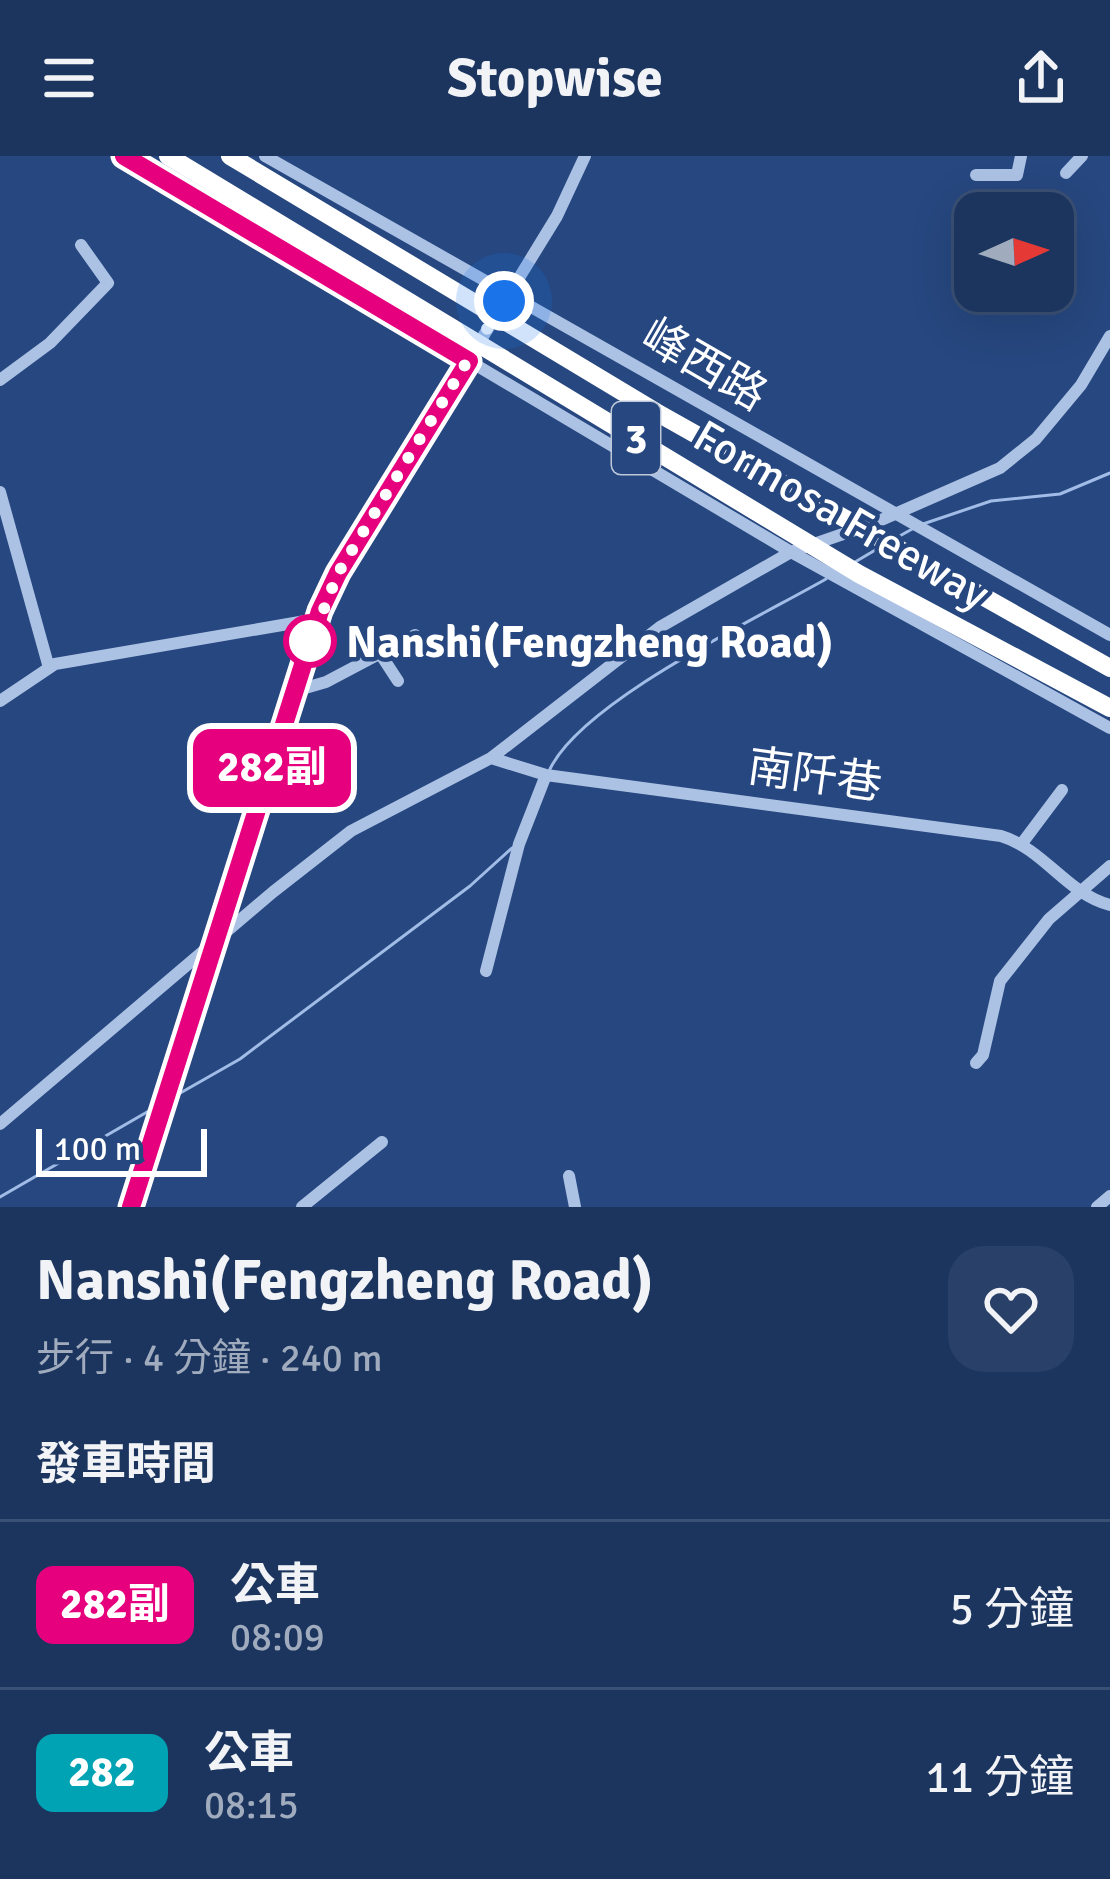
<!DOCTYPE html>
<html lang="zh-TW">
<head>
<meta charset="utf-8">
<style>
  :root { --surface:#1c355f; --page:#294068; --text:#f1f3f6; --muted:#a0abbd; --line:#3a5074 }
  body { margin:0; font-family:Signika,"Noto Sans TC",sans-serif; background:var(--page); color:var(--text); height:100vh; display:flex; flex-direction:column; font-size:45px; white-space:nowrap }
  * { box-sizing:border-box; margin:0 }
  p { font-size:39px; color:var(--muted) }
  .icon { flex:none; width:66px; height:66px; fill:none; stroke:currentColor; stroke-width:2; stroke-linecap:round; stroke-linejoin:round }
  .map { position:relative; height:1051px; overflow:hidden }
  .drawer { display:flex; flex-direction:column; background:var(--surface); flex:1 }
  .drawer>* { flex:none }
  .badge { padding:0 24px; border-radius:18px; font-size:42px; line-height:78px }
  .needle { width:78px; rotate:87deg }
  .buttons { position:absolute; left:954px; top:36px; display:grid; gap:24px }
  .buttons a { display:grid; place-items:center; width:120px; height:120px; border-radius:24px; background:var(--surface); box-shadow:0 12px 48px #0002,0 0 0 3px var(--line); font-size:60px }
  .scale { position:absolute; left:36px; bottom:30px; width:171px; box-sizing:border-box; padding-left:12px; border:6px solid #fff; border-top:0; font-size:33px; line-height:42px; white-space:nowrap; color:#fff; -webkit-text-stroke:9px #26477f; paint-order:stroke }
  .you { position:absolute; width:60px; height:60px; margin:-30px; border:9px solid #fff; border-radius:50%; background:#1a73e8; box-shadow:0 0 0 18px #1a73e833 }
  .map>.badge { position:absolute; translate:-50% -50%; box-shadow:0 0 0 6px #fff }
  h2 { padding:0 36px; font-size:45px; line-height:108px }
  .round { display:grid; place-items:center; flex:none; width:126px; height:126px; border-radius:36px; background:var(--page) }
  .head { display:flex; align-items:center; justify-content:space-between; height:204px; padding:0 36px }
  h1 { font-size:57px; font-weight:700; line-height:90px }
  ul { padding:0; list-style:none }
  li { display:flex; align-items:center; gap:36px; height:168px; padding:0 36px; border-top:3px solid var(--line) }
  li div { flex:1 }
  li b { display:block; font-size:45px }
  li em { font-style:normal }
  li .badge { min-width:132px; font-weight:700; text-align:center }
  header { display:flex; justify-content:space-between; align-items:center; height:156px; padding:0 36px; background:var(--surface); font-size:54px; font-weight:700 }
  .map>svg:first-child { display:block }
</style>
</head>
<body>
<header><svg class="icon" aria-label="menu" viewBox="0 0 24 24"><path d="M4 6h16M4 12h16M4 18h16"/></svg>Stopwise<svg class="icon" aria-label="share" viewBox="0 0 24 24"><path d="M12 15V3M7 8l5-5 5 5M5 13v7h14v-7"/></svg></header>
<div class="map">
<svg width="1110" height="1051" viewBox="0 0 1110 1051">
  <rect width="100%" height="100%" fill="#26477f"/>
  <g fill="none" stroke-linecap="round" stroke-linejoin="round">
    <!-- stream -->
    <path stroke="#a1bce6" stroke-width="3" d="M923,368L991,345L1060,338L1110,317
      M896,382L914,372
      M855,406L877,393
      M550,613C583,545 756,463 826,423
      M168,944L240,903L470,730L512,692
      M0,1041L154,952"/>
    <!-- minor -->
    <path stroke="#acc2e5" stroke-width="12" d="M124,0L791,396L1110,572
      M265,0L1110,479
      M1066,17L1082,0
      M976,19H1017L1021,0
      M0,224L50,187L108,127L81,89
      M0,336L49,512
      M381,499L398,525
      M295,535L326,526L415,479
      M0,545L55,508L317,463
      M491,602L546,619L1001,680C1044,693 1067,738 1110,749
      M1023,686L1062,634
      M486,815L519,688L546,619
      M976,907L983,899L1000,825L1049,763L1110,710
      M0,968L273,736L351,675L491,602L660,471L791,396L872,368L1000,312L1036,283L1081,229L1110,180
      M569,1020L575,1051
      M130,1051L320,455L338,417L557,60L585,0
      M302,1051L382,986
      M1097,1051L1110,1040"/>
    <!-- highway-bridge -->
    <path stroke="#fff" stroke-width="18" d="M168,0L859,418L1110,552
      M230,0L656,256L1110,512"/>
  </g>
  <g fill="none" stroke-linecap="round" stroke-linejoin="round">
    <defs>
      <path id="line" d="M124,0L469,205L338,417L320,455L131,1051"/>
    </defs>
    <!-- line casing -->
    <use href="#line" stroke="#fff" stroke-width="27"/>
    <!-- line -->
    <use href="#line" stroke="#e6007e" stroke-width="18"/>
    <!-- walk -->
    <path stroke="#fff" stroke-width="12" stroke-dasharray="0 21.6" d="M310,485L306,499L338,417L504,145"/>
  </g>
  <!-- markers -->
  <circle fill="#fff" stroke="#e6007e" stroke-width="6" cx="310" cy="485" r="24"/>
  <g text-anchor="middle" stroke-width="9" stroke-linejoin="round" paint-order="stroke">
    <!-- shield labels -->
    <rect fill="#26477f" stroke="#bec8d9" stroke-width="3" x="612" y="246" width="48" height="72" rx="9"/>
    <g font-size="42" font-weight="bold" fill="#fff">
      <text x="636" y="297">3</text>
    </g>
    <!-- street labels -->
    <g font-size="45" fill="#fff" stroke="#26477f">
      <text transform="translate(705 208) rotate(30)" y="16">峰西路</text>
      <text transform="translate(842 358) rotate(30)" y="16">Formosa Freeway</text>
      <text transform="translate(815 618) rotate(8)" y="16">南阡巷</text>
    </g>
    <!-- stop labels -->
    <g font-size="45" font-weight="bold" fill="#fff" stroke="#26477f" text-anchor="start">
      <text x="346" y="501">Nanshi(Fengzheng Road)</text>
    </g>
  </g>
</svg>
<div class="buttons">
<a><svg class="needle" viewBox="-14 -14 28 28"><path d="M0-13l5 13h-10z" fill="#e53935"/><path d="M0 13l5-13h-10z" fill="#a0abbd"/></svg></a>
</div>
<div class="scale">100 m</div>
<div class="you" style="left:504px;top:145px"></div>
<b class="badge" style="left:272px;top:612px;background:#e6007e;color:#fff">282副</b>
</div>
<section class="drawer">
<div class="head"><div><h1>Nanshi(Fengzheng Road)</h1><p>步行 · 4 分鐘 · 240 m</p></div><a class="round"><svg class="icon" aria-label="heart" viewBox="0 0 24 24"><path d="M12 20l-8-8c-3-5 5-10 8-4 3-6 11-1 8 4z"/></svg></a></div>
<h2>發車時間</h2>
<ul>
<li><span class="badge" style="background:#e6007e;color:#fff">282副</span><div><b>公車</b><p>08:09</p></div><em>5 分鐘</em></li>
<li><span class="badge" style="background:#00a3b4;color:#fff">282</span><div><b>公車</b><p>08:15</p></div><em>11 分鐘</em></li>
</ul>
</section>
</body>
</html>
